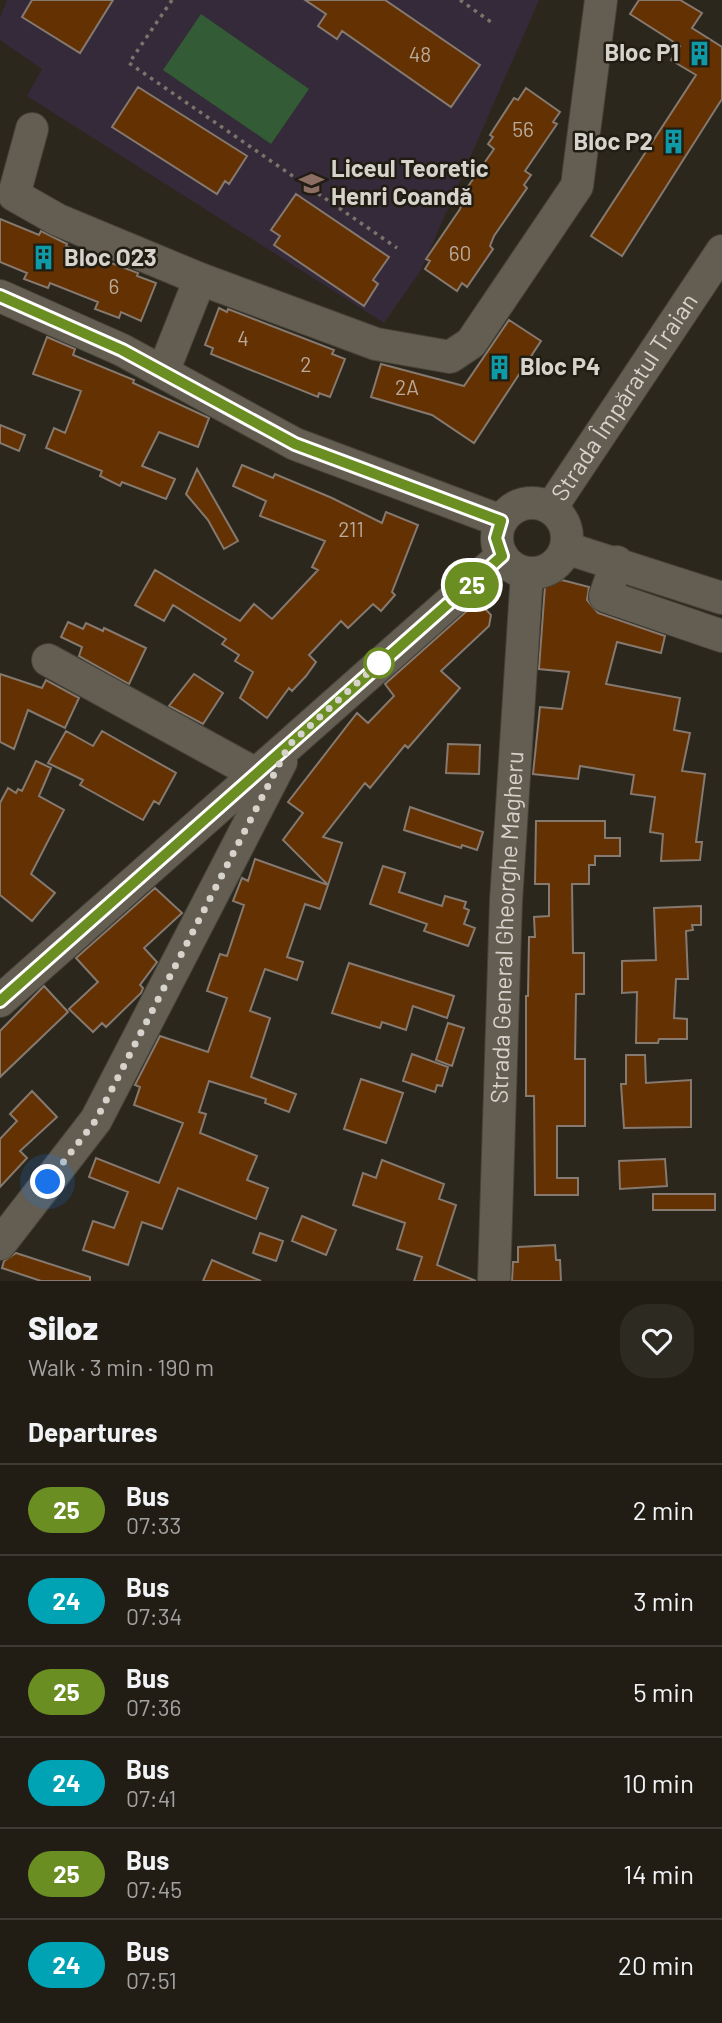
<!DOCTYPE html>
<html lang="en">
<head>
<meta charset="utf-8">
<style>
  :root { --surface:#211d15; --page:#2d2a22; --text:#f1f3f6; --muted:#a2a2a0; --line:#3e3b34 }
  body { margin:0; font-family:Barlow,sans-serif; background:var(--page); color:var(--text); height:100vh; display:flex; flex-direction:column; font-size:26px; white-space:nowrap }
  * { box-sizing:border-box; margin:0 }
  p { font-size:23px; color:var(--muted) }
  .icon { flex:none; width:38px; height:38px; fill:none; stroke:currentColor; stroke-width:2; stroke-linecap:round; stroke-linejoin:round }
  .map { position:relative; height:1281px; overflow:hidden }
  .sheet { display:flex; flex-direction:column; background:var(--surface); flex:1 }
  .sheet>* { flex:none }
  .badge { padding:0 14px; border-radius:23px; font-size:24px; line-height:46px }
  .you { position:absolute; width:35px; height:35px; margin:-18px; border:5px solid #fff; border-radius:50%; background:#1a73e8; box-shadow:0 0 0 10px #1a73e833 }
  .map>.badge { position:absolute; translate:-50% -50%; box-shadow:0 0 0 4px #fff }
  h2 { padding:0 28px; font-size:26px; line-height:63px }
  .round { display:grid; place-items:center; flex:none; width:74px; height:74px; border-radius:28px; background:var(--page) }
  .head { display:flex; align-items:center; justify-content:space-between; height:119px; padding:0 28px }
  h1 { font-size:33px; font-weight:800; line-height:52px }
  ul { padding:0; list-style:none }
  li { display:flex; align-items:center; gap:21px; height:91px; padding:0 28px; border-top:2px solid var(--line) }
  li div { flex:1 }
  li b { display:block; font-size:26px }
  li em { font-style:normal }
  li .badge { min-width:77px; font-weight:700; text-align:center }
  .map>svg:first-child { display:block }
</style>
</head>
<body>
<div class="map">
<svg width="722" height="1281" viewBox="0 0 722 1281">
  <rect width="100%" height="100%" fill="#2c271c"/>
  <!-- education -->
  <path fill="#352a39" d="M7,0H539L421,270L384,323L27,96L42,69L0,40V18Z"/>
  <!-- green -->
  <path fill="#335b35" d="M201,14L309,89L271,144L163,70Z"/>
  <!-- building -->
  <path fill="#633102" stroke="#857970" stroke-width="2" d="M32,0H113L80,53L22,17Z
    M305,0H385L480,65L451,107L342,31L337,39L318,26L326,14Z
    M639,0H680L702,13L692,28L722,47V99L622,256L591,236L696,75L671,60L680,46L630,14Z
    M138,87L247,156L229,184L225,181L217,194L112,127Z
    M526,88L560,112L553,122L557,124L525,171L531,175L524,185L527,188L494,236L490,246L493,249L467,287L462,283L457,291L425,269L430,261L426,259L460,209L463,200L460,198L494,149L488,144L493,137L490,135L514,98L518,100Z
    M296,194L389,257L373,280L378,284L364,306L274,245L280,236L271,230Z
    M0,219L39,235L41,231L67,244L66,246L138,273L137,276L156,283L141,321L121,312L119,318L95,309L98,302L50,283L48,288L24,279L27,273L0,262Z
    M219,308L227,312L228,309L334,350L332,354L345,359L330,397L319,393L318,397L211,354L213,348L205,345Z
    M509,320L541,341L474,443L432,415L371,397L381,364L464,386Z
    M47,337L75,349L73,355L134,380L133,383L209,418L198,447L159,432L142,466L175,479L166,499L122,482L120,486L100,476L102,471L46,448L54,428L65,433L81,391L33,374Z
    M0,425L25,435L19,451L0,443Z
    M242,465L273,478L275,474L332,498L382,523L386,512L418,525L392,592L395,595L381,611L373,604L348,628L341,621L309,655L316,662L306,676L292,691L289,688L267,718L240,698L253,672L235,661L239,655L222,644L226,639L173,605L164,621L135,605L155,570L240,621L254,604L272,619L318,570L312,567L325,541L260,516L266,501L233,486Z
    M197,469L238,541L224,549L208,520L186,494Z
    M562,580L589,587L587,600L598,613L665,636L661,653L617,642L606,684L680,698L674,730L690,733L682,771L705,774L696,842H702L700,860L661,861L663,834L650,832L655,797L631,794L634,775L580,766L578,779L533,774L540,707L562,709L569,672L539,669L545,586Z
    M478,601L491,615L489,626L441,671L460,688L408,748L405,745L370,788L365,783L323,837L342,843L328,885L283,840L303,813L288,802L357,713L368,723L394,696L385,684Z
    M68,622L83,629L86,623L103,631L104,628L146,648L129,684L79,656L82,647L61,637Z
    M0,674L42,688L46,680L79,698L65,728L28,710L14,749L0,742Z
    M194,674L223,693L203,724L169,706Z
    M66,731L93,746L102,731L176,773L159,804L154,801L143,820L80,785L83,780L48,763Z
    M448,744L480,745L479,774L446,773Z
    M36,761L51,768L39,796L64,810L31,874L55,893L32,921L0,895V803L8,788L16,793L18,789L22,791Z
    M410,807L483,832L477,850L462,845L461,848L404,830Z
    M536,821H605V838H620V856H595V865H589V884H572L573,953H584V994H576L575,1059H585V1126H557V1178H578V1195H535L534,1096H526V996H528L529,937H535L534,917L549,916V884H535Z
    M255,859L328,885L320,909L305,904L287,957L303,962L297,980L265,969L250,1011L270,1018L251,1077L296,1094L289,1112L265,1103L266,1099L209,1081L199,1112L206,1114L200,1133L257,1156L247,1180L268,1188L256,1219L178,1188L162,1229L142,1222L128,1265L83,1250L93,1221L114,1228L128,1192L89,1177L96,1158L159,1183L183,1123L134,1105L140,1087L135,1085L160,1036L208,1052L227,998L207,991L220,954L227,956L244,905L233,901L242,878L248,881Z
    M383,866L405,873L399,892L442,906L445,896L466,902L464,908L469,910L464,924L475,928L468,946L424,931L427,924L370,904Z
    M155,888L182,913L144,948L157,962L140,985L143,988L141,993L106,1027L102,1023L93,1032L69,1009L98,982L76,958Z
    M701,906V925H692L693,930L686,931L688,979H676L674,1018L687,1019V1039H659L658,1043H636L637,992L622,993V961L656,960L654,908Z
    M349,963L454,996L447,1018L413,1006L406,1030L382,1022L380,1028L332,1013Z
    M44,986L68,1012L0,1077V1031Z
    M448,1023L464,1028L452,1066L436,1060Z
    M412,1054L448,1067L442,1086L437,1085L435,1092L403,1081Z
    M626,1055H645L646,1083L691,1080V1127L624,1128L621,1084H626Z
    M361,1079L403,1093L386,1143L344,1129Z
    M32,1091L57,1117L20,1151L27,1158L0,1187V1139L17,1121L10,1114Z
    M665,1159L667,1186L620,1189L619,1161Z
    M382,1160L444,1184L439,1199L456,1205L437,1265L476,1281H414L422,1257L397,1249L405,1223L353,1205L363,1173L376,1178Z
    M653,1194H715V1210H653Z
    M302,1216L336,1230L326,1255L292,1241Z
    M260,1233L283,1241L276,1261L253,1253Z
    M555,1245L556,1260H560L561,1281H512L513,1262H518V1247Z
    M16,1253L90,1277V1281H41L2,1268L4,1261Z
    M212,1260L261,1281H203Z"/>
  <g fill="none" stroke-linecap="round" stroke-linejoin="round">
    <defs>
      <g id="minor">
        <path d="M32,129L14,195L58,220L200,279L376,344L450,357L471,343L577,186L601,0"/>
        <path d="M0,296L122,350L295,444L501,521"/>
        <path d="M163,372L200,279"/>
        <circle cx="532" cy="538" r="35"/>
        <path id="s1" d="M551,508L722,251"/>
        <path d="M566,548L722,598"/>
        <path d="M617,562L605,596L722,636"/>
        <path d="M48,660L256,774"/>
        <path d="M0,1001L502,556"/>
        <path d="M0,1244L96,1120L281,762"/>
        <path id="s2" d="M494,1281L506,901L527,573"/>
      </g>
    </defs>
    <!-- minor casing -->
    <use href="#minor" stroke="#464339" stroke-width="34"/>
    <!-- path -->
    <path stroke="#79756b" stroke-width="3.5" stroke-dasharray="3.5 5" stroke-linecap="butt" d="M172,0L129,63L397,248
      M460,0L491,22"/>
    <!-- minor -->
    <use href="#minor" stroke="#645e52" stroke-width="32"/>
  </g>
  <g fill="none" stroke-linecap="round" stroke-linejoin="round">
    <defs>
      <path id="line" d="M0,296L122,350L295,444L501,521L496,538L502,556L0,1001"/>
    </defs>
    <!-- line casing -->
    <use href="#line" stroke="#fff" stroke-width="16"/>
    <!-- line -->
    <use href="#line" stroke="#6b8e23" stroke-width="10"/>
    <!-- walk -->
    <path stroke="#d6d3cc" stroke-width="7" stroke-dasharray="0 12.6" d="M48,1182L96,1120L289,745L379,663"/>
  </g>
  <!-- icons -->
  <defs>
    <symbol id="building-bare" viewBox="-9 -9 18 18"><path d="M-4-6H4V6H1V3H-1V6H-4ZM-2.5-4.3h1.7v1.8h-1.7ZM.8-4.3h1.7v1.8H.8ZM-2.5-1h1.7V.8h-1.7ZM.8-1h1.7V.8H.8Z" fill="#0f9aa8" stroke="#221d13" stroke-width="2.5" paint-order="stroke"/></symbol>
    <symbol id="school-bare" viewBox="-9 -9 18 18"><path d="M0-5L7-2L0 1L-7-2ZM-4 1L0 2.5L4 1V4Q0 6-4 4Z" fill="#8d6e63" stroke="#221d13" stroke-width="2.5" paint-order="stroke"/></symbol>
  </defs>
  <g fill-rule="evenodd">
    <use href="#building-bare" x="682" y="36" width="35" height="35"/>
    <use href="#building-bare" x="656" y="124" width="35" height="35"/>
    <use href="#school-bare" x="294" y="166" width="35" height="35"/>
    <use href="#building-bare" x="26" y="240" width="35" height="35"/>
    <use href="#building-bare" x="482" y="350" width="35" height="35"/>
  </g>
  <!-- markers -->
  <circle fill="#fff" stroke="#6b8e23" stroke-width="3.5" cx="379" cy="663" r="14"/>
  <g text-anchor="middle" stroke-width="5" stroke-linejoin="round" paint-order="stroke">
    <!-- number labels -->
    <g font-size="21" fill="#b9aa9a">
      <text x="420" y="62">48</text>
      <text x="523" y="137">56</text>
      <text x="460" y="261">60</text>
      <text x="114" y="294">6</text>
      <text x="243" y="346">4</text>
      <text x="306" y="372">2</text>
      <text x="407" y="395">2A</text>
      <text x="351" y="537">211</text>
    </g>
    <!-- poi labels -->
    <g font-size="24" font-weight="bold" fill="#d6d3cc" stroke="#221d13" text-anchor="start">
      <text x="679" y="61" text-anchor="end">Bloc P1</text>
      <text x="653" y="150" text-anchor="end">Bloc P2</text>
      <text x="331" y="177">Liceul Teoretic<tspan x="331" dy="28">Henri Coandă</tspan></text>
      <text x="64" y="266">Bloc O23</text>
      <text x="520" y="375">Bloc P4</text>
    </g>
    <!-- street labels -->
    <g font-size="24" fill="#d6d3cc" stroke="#221d13">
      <text dy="8" stroke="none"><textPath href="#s1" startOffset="133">Strada Împăratul Traian</textPath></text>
      <text dy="8" stroke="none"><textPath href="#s2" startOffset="354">Strada General Gheorghe Magheru</textPath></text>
    </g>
  </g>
</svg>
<div class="you" style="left:48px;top:1182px"></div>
<b class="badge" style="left:472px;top:585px;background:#6b8e23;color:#fff">25</b>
</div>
<section class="sheet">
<div class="head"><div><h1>Siloz</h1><p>Walk · 3 min · 190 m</p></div><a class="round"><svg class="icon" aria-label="heart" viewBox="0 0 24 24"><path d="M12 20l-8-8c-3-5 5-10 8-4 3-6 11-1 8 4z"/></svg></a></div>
<h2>Departures</h2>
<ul>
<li><span class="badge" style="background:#6b8e23;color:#fff">25</span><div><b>Bus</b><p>07:33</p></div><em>2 min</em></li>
<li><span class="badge" style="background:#00a3b4;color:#fff">24</span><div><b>Bus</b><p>07:34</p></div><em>3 min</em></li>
<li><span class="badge" style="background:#6b8e23;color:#fff">25</span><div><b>Bus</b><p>07:36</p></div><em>5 min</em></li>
<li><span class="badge" style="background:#00a3b4;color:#fff">24</span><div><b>Bus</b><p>07:41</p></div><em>10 min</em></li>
<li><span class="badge" style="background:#6b8e23;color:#fff">25</span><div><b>Bus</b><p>07:45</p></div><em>14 min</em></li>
<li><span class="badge" style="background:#00a3b4;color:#fff">24</span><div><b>Bus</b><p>07:51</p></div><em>20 min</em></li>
</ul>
</section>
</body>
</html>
